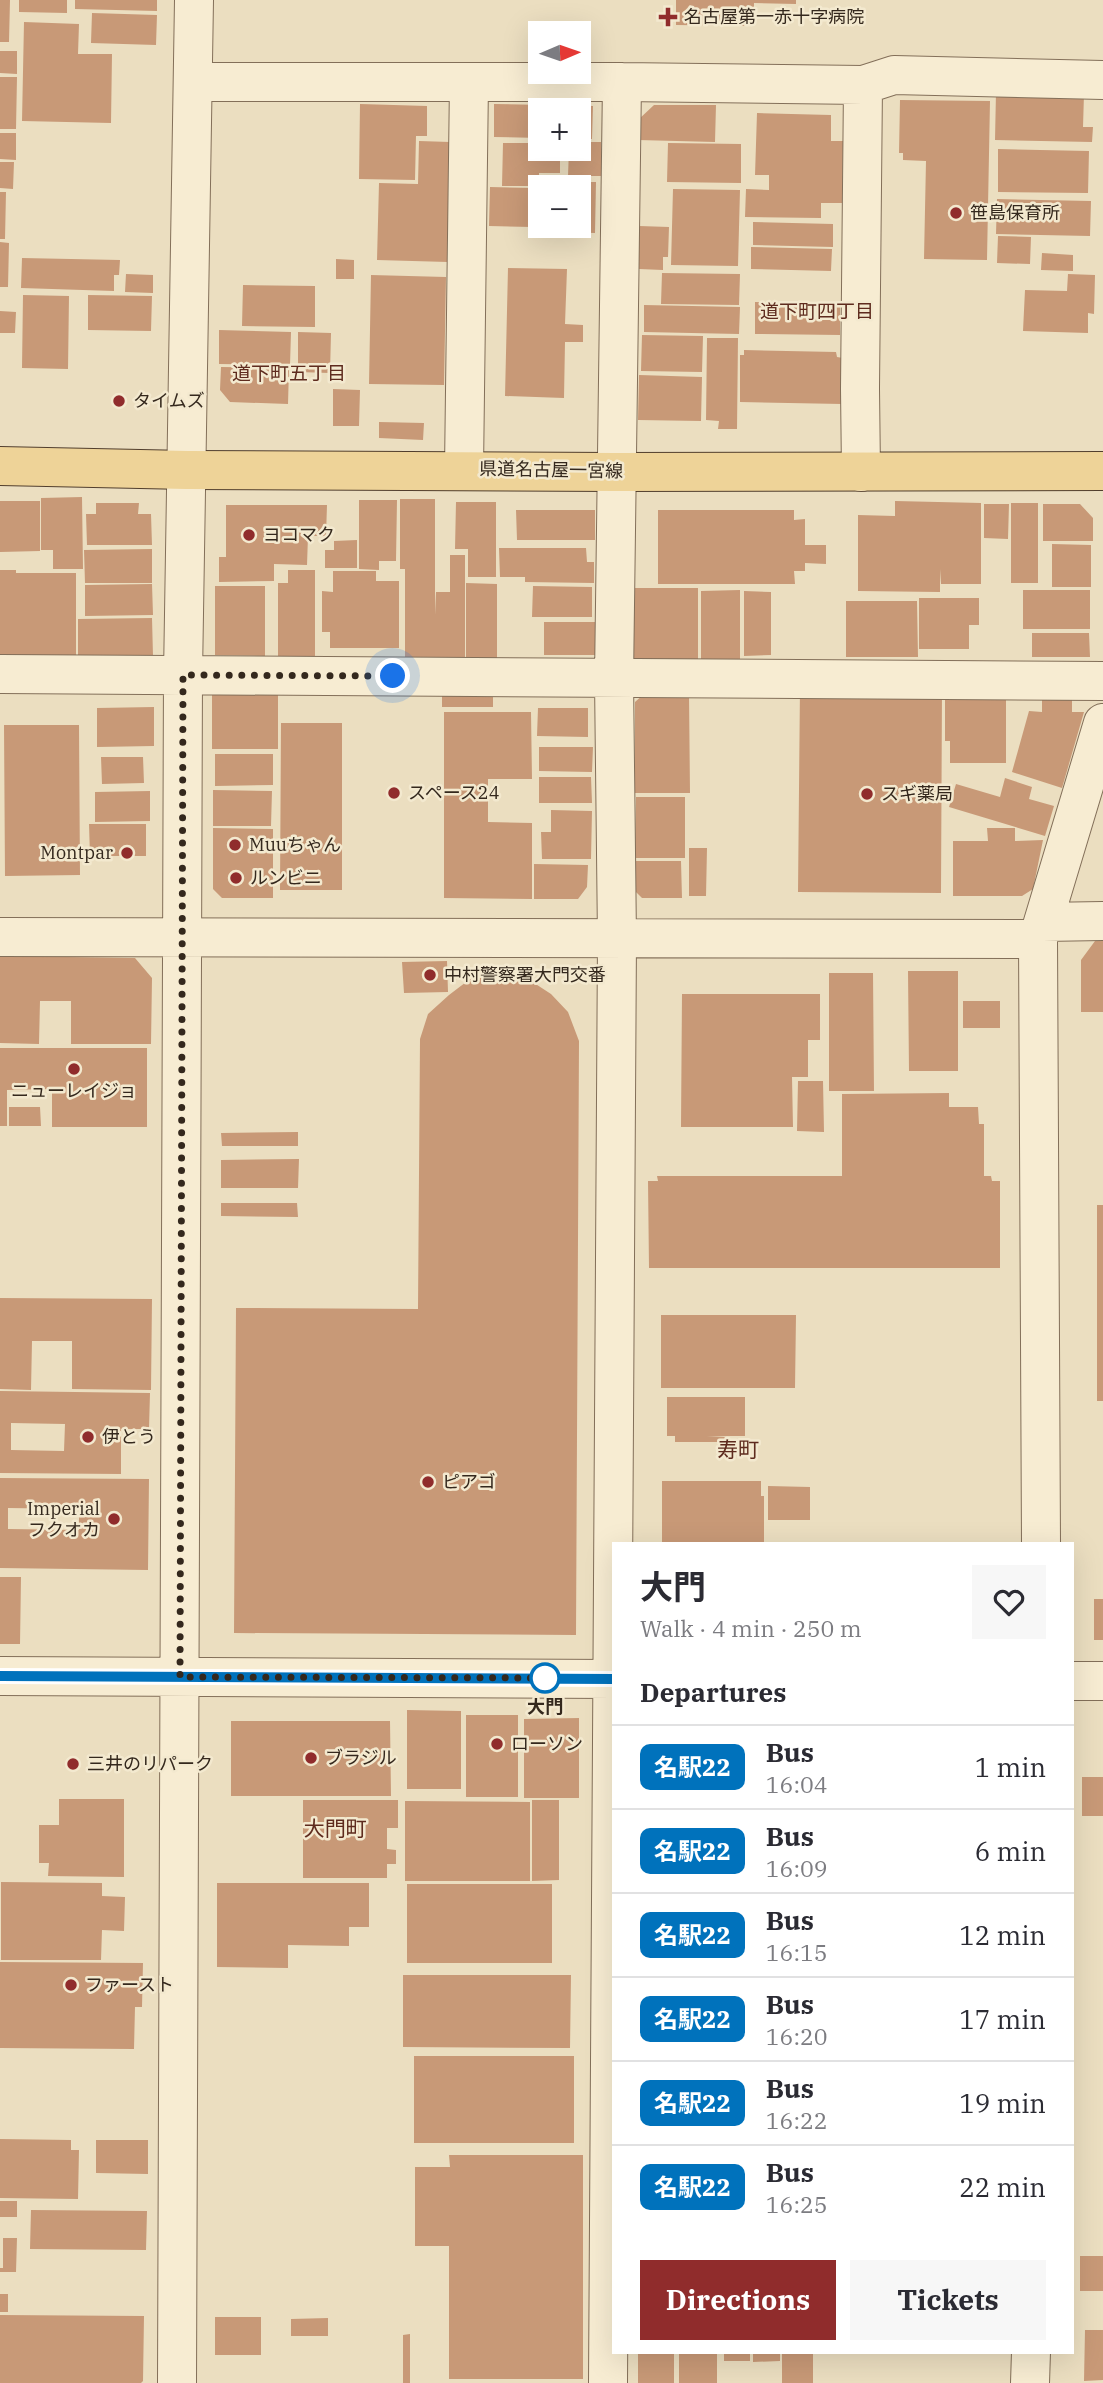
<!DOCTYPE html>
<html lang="en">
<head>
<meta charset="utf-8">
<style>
  :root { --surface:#fff; --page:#f7f7f7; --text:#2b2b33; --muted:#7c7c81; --line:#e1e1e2; --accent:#902c2c }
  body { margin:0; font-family:"IBM Plex Serif","Noto Sans JP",serif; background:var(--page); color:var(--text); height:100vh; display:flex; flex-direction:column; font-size:26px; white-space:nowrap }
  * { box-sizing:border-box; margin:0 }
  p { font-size:23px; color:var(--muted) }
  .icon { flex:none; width:38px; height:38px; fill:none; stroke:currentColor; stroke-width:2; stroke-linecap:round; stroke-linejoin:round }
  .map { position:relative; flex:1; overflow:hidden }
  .panel { position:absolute; left:612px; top:1542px; width:462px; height:812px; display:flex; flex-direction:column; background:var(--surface); border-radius:0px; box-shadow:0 7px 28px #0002 }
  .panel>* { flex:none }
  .badge { padding:0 14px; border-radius:10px; font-size:24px; line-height:46px }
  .needle { width:46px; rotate:88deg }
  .controls { position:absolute; left:528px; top:21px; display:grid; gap:14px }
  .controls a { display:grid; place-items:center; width:63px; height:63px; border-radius:0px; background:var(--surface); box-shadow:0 7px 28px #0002; font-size:35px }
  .you { position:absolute; width:35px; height:35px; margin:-18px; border:5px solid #fff; border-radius:50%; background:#1a73e8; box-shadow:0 0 0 10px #1a73e833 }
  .map>.badge { position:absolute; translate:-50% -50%; box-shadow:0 0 0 4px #fff }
  h2 { padding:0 28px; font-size:26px; line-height:63px }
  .round { display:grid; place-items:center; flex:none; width:74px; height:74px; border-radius:0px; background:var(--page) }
  .headline { display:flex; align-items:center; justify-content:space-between; height:119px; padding:0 28px }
  h1 { font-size:33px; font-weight:700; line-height:52px }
  .action { display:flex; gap:14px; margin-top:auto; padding:14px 28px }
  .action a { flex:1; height:80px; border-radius:0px; background:var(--accent); color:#fff; font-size:28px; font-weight:700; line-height:80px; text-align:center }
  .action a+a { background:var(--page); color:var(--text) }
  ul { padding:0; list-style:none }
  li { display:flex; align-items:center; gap:21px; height:84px; padding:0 28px; border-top:2px solid var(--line) }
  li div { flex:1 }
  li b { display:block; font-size:26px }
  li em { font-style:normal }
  li .badge { min-width:77px; font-weight:700; text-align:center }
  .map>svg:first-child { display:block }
</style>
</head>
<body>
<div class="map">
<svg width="1103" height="2383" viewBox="0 0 1103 2383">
  <rect width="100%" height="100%" fill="#ebdec0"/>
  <!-- building -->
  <path fill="#c89977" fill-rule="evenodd" d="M0,0H10L9,42H0Z
    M19,0H67V13L19,12Z
    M75,0H157V11L75,9Z
    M676,0H796V4L754,3V26L676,25Z
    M92,13L157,15L156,45L91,43Z
    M24,22L79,24L78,54H112L111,123L22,121Z
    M0,51H17V74L0,73Z
    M0,77H17L16,129H0Z
    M996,92L1084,94L1083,127H1093L1092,142L995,140Z
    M900,100L990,101L987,260L924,259L926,161L903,160V153H899Z
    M360,104L427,106V136H416L415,180L359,179Z
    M494,104L593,106L592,139H579V110H541V138L494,137Z
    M654,105H716L715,142L638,140V120Z
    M757,113L831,115V141H843L842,203H821V218L745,217L746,189L769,190V175H755Z
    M0,133H16V160L0,159Z
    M419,141L450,142L448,262L377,260L379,183L418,184Z
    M579,142H601V176H568L569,149H579Z
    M503,143H541V149H560V173H539V186H502Z
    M668,143L741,144V183L667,182Z
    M998,149L1089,151L1088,193L998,192Z
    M0,162H14L13,189L0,188Z
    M555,182H596L595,233L555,232L554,226H579V187H555Z
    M490,187L533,188L532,227L489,226Z
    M673,189L740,190L738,266L671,265Z
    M0,192H6L5,239H0Z
    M997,199L1091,201L1090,236L996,234Z
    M753,222L833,224V247L753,245Z
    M639,226L669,227L668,257H663V270L639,269Z
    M998,236L1031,237L1030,264L997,263Z
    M0,242L9,243L8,287H0Z
    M751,247L832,249L831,271L751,269Z
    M1042,253L1073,255V271L1041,270Z
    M22,258L120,260L119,275H114V291L21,288Z
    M336,259L354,260V279H336Z
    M508,268L567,269L565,324L583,325V342H565L564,398L505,396Z
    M662,273L740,274L739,305L661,304Z
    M126,274L153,275V293L125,292Z
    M1068,274L1095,275L1094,314L1088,313V333L1023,331L1025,290L1067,291Z
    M371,275L446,277L444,385L369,384Z
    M243,285L315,286V327L242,326Z
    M23,295L69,296L68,369L22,368Z
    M88,295L152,296L151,331L88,330Z
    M755,302L840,304V335L755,334Z
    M644,305L740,307L739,334L644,332Z
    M0,311L16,312L15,333H0Z
    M219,330L291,332L290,365L219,364Z
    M298,332L331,333L330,373L298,372Z
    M642,335L703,336L702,372L641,371Z
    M707,338H738L737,429H718L719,421L706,420Z
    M744,350L836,352L837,357L843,358L842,404L740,402V355H744Z
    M221,367L289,368L288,404L230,402L220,390Z
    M639,375L702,377L701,421L638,420Z
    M333,389L360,390L359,426H333Z
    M379,422L424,423L423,440L379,438Z
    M82,497L83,569H53V550H41V498Z
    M400,499H435V615L436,592H450V555H465V660L405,659V569H400Z
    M359,500H397L396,561H379V570L359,569Z
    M0,501H40V551L0,552Z
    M895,501L981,503V584H941L940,569V592L858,591V515L895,516Z
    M456,502H496V577H468V549H455Z
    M96,503H139L138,514H151L152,545H87L86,514H96Z
    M1011,503H1038V583H1011Z
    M984,504H1009L1008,539L984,538Z
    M1043,504H1080L1093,518V541H1043Z
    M226,505H327L326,536H308L307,565L274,564V581L219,582V557H226Z
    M516,510H595V540H517Z
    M658,510H794V520L805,519V545H826V564L805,563V571H794L795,584H658Z
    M357,540V568H325V550H334V541Z
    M1052,544L1091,545V587H1052Z
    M499,548H586L587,562H594V583L525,582V577H500Z
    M152,549V583H85L84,550Z
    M0,570H16V573H76V656H0Z
    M288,570H315V659H278V583H288Z
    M333,571H376V581H399V648H330V632H322V591L333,592Z
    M466,583L497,584V659H466Z
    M152,584L153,615L85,616V585Z
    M215,586H265V656L215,655Z
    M533,586L592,587V617H532Z
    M633,588H698V663H633Z
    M740,590V660H701V591Z
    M1023,590H1090V629H1023Z
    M744,591L771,592V655L744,656Z
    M919,598H979V625H969V649H919Z
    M846,601H917L918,657H846Z
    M152,618L153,656H78V619Z
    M544,622H598V655H544Z
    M1032,633H1089L1090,657H1032Z
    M800,687L942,688L941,893L798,892Z
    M212,690H278V749H212Z
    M442,691L493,692V707H442Z
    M644,694H689L690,793H635V702Z
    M1042,695H1072V712H1084L1062,788L1012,772L1029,711L1042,712Z
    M945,697L1006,698V763H950V741H945Z
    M154,707V746L97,747V708Z
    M538,708H588V737L537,736Z
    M444,712H531L532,779H488V822L532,823V899L444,898Z
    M281,723H342V890H280Z
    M4,725H79L80,875L5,876Z
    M539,747H593L592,772L539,771Z
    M215,754H273V785L215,786Z
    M101,757H143L144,783L102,784Z
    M539,777H591L592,803H539Z
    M1005,778L1032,787L1029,799L1054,806L1045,836L949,807L956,784L1000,797Z
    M213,790L272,791L271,826H213Z
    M150,791V821L95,822V792Z
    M636,797H685V858H635Z
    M551,810L592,811L591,859H542L541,832H551Z
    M89,824H146V856H90Z
    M213,828L273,829V898H222L213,889Z
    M987,828H1015V841L1043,840L1033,889L1022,896H953V841H988Z
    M689,848H707L706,896H689Z
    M634,861H681L682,898H642L634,890Z
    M534,864L588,865L587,887L578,899H534Z
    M1095,941H1103V1012H1081V960Z
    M0,956L135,958L152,978L151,1044H71V1001H40L39,1044L0,1043Z
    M447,961L448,992L404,993L402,962Z
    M908,971H958V1071H909Z
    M829,973H873L874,1091H829Z
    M502,974L531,981L551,994L568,1012L579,1041L576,1635L234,1633L236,1308L418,1309L420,1039L428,1014L449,995L474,976Z
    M682,994H820V1040H808V1077H792L793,1127H681Z
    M963,1001H1000V1028H963Z
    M0,1048H147V1127H52V1089L7,1090V1126H0Z
    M798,1081H823L824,1132L797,1131Z
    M949,1093V1107H978L979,1124H984V1176H991L992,1181H1000V1268H649L648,1181H658L657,1176H842V1094Z
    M9,1107H40L41,1126H9Z
    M298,1132V1146H222L221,1133Z
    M299,1159L298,1188H221V1160Z
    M221,1203H297L298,1217L221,1216Z
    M1097,1205H1103V1401H1097Z
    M0,1298L152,1299L151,1390L72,1389V1341H32L31,1390L0,1389Z
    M661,1315H796L795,1388H661Z
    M0,1391L150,1393L149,1429H121V1474L0,1473ZM11,1423L65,1424L64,1451L11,1450Z
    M667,1397H745V1436H707L728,1437L727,1442H675V1436H667Z
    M0,1478L149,1479L148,1570L0,1568ZM8,1508L79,1509V1530L8,1529Z
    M662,1481H761V1496H764V1544H662Z
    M768,1486L810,1487V1520H768Z
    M0,1577H21L20,1644H0Z
    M1094,1599H1103V1640H1094Z
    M407,1710L461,1711V1789H407Z
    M466,1715H518V1797H466Z
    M579,1718V1798H524V1719Z
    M231,1721H390L391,1796H231Z
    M1082,1777H1103V1816H1082Z
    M59,1799H124V1877L48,1876L49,1863H39V1825H59Z
    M303,1800H398V1828H387V1849L396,1850V1864H387V1878H303Z
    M532,1800H559V1880L532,1881Z
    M405,1801L530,1802V1881H405Z
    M1,1882L102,1883V1896L125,1897L124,1931L102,1930L101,1960H1Z
    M217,1883H369V1927H349V1946L288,1945V1968L217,1967Z
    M407,1884H552V1963H407Z
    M0,1962L143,1963L142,2007H135L134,2049L0,2048Z
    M403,1975H571L570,2048L403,2047Z
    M414,2056H574V2143H414Z
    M0,2139L71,2140V2150H79L78,2199L0,2198Z
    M96,2140H148V2174L96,2173Z
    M449,2155H583V2379H449V2246H415V2167H450Z
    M0,2201H17V2217H0Z
    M31,2210L147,2211L146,2250L30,2249Z
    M3,2238H17L16,2272H0V2268H3Z
    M1080,2256H1103V2291H1080Z
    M0,2294H8V2312H0Z
    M0,2315L144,2316L143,2381L141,2383H0Z
    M215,2317H261V2355H215Z
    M328,2318V2336H291V2319Z
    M1085,2330H1103V2380L1084,2381Z
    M410,2334V2383H403V2335Z
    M638,2352H674V2383H638Z
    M679,2352H717V2383H679Z
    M724,2352H750V2361H724Z
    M753,2352H780V2361L753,2362Z
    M782,2352H813V2383H782Z"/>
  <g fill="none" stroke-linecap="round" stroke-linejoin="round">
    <defs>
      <path id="minor" d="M193,82H622L863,85L894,75L1103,80
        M464,469L469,82
        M861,472L860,389L863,85
        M0,674L1103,681
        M1043,922L1103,921
        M0,937L1038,939
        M1041,1544L1038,939L1103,723
        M0,1676L614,1679
        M1073,1681H1103
        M177,2383L183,675L194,0
        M608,2383L617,939L614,679L622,82
        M1030,2383L1031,2352"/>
      <path id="major" d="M0,466L187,470L616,472L1103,471"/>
    </defs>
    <!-- minor casing -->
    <use href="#minor" stroke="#836f59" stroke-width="40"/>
    <!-- major casing -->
    <use href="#major" stroke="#513e2d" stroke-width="40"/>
    <!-- minor -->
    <use href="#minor" stroke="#f7ecd2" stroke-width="38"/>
    <!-- major -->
    <use href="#major" stroke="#eed398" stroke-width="38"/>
  </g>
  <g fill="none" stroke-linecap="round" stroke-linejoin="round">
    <defs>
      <path id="line" d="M0,1676L614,1679"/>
    </defs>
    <!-- line casing -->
    <use href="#line" stroke="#fff" stroke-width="16"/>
    <!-- line -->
    <use href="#line" stroke="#0072bc" stroke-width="10"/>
    <!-- walk -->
    <path stroke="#34281d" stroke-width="7" stroke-dasharray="0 12.6" d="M393,676L183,675L180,1677L558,1678H545"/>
  </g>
  <!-- markers -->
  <g fill="#902c2c" stroke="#f3e9cf" stroke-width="2.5">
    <path d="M664.5 6.5h7v7h7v7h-7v7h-7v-7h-7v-7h7z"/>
    <circle cx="956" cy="213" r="7"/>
    <circle cx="119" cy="401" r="7"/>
    <circle cx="249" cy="535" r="7"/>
    <circle cx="394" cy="793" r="7"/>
    <circle cx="867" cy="794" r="7"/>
    <circle cx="235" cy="845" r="7"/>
    <circle cx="127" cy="853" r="7"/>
    <circle cx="236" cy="878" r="7"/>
    <circle cx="430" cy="975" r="7"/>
    <circle cx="74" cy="1069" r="7"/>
    <circle cx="88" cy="1437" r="7"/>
    <circle cx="428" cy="1482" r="7"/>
    <circle cx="114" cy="1519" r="7"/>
    <circle cx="497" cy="1744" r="7"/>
    <circle cx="311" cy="1758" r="7"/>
    <circle cx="73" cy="1764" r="7"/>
    <circle cx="71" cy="1985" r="7"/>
  </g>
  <circle fill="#fff" stroke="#0072bc" stroke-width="3.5" cx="545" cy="1678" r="14"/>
  <g text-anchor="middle" stroke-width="5" stroke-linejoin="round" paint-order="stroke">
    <!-- poi labels -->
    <g font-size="18" fill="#34281d" stroke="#f3e9cf" text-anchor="start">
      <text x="684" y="23">名古屋第一赤十字病院</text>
      <text x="970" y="219">笹島保育所</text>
      <text x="133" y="407">タイムズ</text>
      <text x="263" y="541">ヨコマク</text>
      <text x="408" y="799">スペース24</text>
      <text x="881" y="800">スギ薬局</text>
      <text x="249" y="851">Muuちゃん</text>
      <text x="113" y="859" text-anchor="end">Montpar</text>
      <text x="250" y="884">ルンビニ</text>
      <text x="444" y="981">中村警察署大門交番</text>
      <text x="74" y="1097" text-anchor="middle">ニューレイジョ</text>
      <text x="102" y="1443">伊とう</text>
      <text x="442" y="1488">ピアゴ</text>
      <text x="100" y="1515" text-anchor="end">Imperial<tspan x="100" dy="21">フクオカ</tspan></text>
      <text x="511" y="1750">ローソン</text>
      <text x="325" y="1764">ブラジル</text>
      <text x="87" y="1770">三井のリパーク</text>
      <text x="85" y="1991">ファースト</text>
    </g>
    <!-- street labels -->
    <g font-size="18" fill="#34281d" stroke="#f3e9cf">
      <text transform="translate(551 470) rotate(1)" y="6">県道名古屋一宮線</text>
    </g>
    <!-- stop labels -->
    <g font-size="18" font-weight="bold" fill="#34281d" stroke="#f3e9cf">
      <text x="545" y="1713">大門</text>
    </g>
    <!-- neighbourhood labels -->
    <g font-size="19" fill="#5e2b1e" stroke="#f3e9cf">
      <text x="817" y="318">道下町四丁目</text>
      <text x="289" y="380">道下町五丁目</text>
    </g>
    <!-- quarter labels -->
    <g font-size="21" fill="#5e2b1e" stroke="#f3e9cf">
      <text x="738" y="1457">寿町</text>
      <text x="335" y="1836">大門町</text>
    </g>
  </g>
</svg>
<div class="controls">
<a><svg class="needle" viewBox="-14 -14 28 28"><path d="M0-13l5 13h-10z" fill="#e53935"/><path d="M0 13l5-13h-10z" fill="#7c7c81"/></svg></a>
<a>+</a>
<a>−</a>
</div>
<div class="you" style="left:393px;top:676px"></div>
<section class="panel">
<div class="headline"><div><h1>大門</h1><p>Walk · 4 min · 250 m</p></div><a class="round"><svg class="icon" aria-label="heart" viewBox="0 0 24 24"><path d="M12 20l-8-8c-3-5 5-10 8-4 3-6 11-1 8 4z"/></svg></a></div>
<h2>Departures</h2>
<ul>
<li><span class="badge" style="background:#0072bc;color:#fff">名駅22</span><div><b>Bus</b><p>16:04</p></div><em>1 min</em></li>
<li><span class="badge" style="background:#0072bc;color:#fff">名駅22</span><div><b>Bus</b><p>16:09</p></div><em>6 min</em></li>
<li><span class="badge" style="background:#0072bc;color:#fff">名駅22</span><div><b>Bus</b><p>16:15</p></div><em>12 min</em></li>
<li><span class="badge" style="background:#0072bc;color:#fff">名駅22</span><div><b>Bus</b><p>16:20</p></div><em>17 min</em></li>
<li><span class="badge" style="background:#0072bc;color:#fff">名駅22</span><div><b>Bus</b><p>16:22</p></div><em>19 min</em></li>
<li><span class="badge" style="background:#0072bc;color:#fff">名駅22</span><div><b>Bus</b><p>16:25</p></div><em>22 min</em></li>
</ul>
<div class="action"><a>Directions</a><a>Tickets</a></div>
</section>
</div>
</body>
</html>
